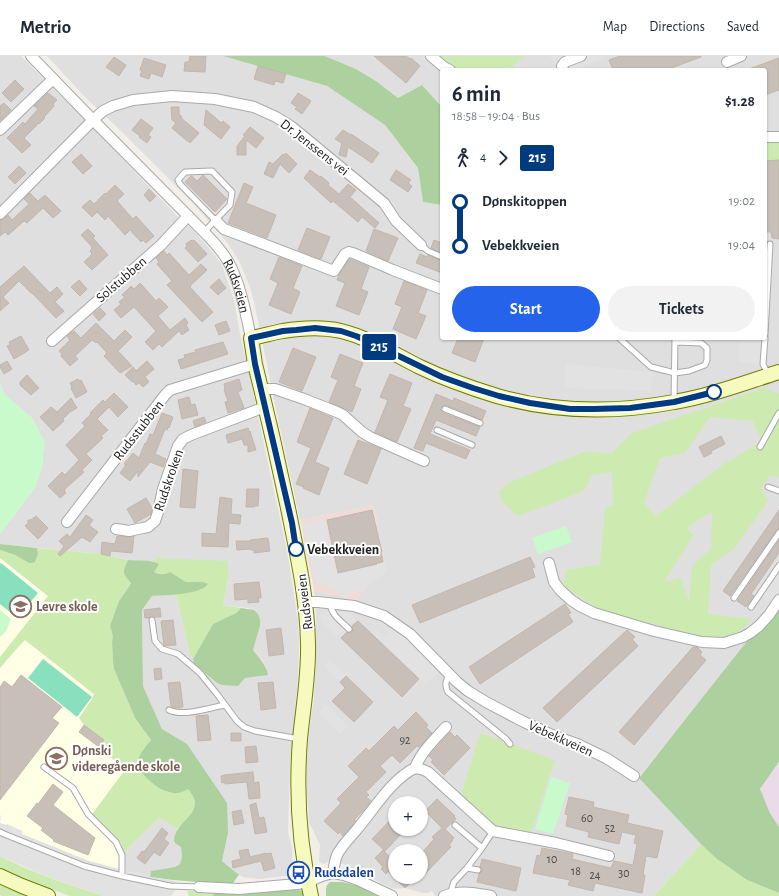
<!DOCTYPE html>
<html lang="en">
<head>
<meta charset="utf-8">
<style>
  :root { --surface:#fff; --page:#f2f2f3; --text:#1f2937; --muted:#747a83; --line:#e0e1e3; --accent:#2563eb }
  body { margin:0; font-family:"Alegreya Sans",sans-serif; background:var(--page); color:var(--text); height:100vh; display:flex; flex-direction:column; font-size:15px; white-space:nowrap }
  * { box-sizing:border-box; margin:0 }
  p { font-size:13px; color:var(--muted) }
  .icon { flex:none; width:22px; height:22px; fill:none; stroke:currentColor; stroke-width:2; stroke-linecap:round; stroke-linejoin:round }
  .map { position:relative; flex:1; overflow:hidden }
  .details { position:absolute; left:440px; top:12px; width:327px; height:272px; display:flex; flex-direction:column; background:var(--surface); border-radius:4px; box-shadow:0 1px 3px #0004 }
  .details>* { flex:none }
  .badge { padding:0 8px; border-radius:3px; font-size:14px; line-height:26px }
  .controls { position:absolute; left:388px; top:740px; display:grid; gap:8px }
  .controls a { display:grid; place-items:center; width:40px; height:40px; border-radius:50%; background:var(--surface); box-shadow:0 1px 3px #0004; font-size:20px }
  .map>.badge { position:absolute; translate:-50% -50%; box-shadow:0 0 0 2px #fff }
  .legs { display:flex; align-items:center; gap:6px; height:44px; padding:0 12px; font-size:13px }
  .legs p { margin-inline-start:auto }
  .overview { display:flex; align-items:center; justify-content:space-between; height:68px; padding:0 12px }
  h1 { font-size:22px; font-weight:600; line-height:30px }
  .primary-button { display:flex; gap:8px; margin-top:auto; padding:8px 12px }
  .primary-button a { flex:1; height:46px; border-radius:24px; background:var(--accent); color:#fff; font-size:16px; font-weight:600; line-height:46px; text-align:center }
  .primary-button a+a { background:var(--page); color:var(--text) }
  ul { padding:0 12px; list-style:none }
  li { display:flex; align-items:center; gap:14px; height:44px; font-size:15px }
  li i { display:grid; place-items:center; width:6px; height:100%; margin:0 5px; background:currentColor }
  li i::after { content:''; width:10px; height:10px; margin:-5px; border:3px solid; border-radius:50%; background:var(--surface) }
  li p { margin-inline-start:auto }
  li:first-child i { background:linear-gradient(#0000 50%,currentColor 0) }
  li:last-child i { background:linear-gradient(currentColor 50%,#0000 0) }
  header { display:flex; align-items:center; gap:24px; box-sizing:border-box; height:56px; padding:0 20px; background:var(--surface); border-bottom:1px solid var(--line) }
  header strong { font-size:19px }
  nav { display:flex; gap:22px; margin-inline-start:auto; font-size:14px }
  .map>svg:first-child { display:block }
</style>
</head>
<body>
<header>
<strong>Metrio</strong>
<nav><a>Map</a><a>Directions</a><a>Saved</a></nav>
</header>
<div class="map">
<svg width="779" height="840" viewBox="0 0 779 840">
  <rect width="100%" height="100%" fill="#f2efe9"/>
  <!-- residential -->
  <path fill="#e0dfdf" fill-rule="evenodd" d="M0,0H21L98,77L176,159L192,173L209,192L222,209L234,244L241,283L250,321L270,417L282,471L289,506L298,566L299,588L298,621L290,708L288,776L292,792L293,819L259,823L243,821L239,819L222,805L228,777L187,689L162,673L143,630L142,554L152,540L176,538L190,599L193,603L194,608L217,627L237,630L245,622L266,611L263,605L253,594L260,570L254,554L248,552L223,549L228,524L168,503L158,502L151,505L128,504L101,498L0,488V478L34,433L42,412L43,400L33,363L5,339L0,328Z
    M47,0H223L327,30L385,69L418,112L423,146L442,149V282H765V14H442V51L422,29L398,42L376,25L356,13L325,0H779V548L639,721L701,788L654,840H435L432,835L428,837H423L405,832L395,833L391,832L337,805L328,806L323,808L319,805L320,789L309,766L306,721L308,687L314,641L316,604V558L314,534L356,544L367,530L386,516L376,459L372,450L300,464L277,358L257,260L251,234L240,207L231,192L224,183L194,148L119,73L88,44ZM395,747H421V773H395ZM395,795H421V821H395Z
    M159,762L177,773L175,779L178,789L181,791L182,801L180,808L175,811L152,815L150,821L126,815L124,796Z"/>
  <!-- commercial -->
  <path fill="#f2dad9" d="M372,450L376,459L386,516L367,530L356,544L314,534L300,464Z"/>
  <!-- industrial -->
  <path fill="#ebdbe8" d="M779,707V771L770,757L760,733Z"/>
  <!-- education -->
  <path fill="#ffffe5" d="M0,502L48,540L19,578L25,584L94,638L92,643L104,684L100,691L125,714L93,757L121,787L124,796L126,815L89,805L22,778V775L0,767L2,760L0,759Z"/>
  <!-- grass -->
  <path fill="#cdebb0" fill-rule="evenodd" d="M440,0H524L512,11L485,14H461L456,12Z
    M765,87H779V134L765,131Z
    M763,332L779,337V421L770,419L762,432L768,445L734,493L711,509L708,558L753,563L734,580H701L603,556L563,530L566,514L600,508L605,452L613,449L612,416L592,419L584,435L518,460L502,446L499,436L508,427L583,396L612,397L632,377ZM710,361L753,365L761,385L718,412L656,460L644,447L660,402L685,397ZM712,456L711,493L692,510L689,547L681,521L663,527L694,479L686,472Z
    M37,492L101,498L128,504C122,516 122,517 131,526L119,545L110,570L114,580L112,586L113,606L114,613L135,662L151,684L141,697L138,705L140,714L153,728L163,734L173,737L188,733C191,737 195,742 195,747C195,755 183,767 177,773L159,762L124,796L121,787L92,759L93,757L125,714L99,691L104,684L84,669L79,662L92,643L94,638L25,584L20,589L0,612V601L48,540L0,502V494L15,499L29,507L35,506L38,498Z
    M158,502L228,505V524L223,549L241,552L236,557L213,568L193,603L190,599L176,538L199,534L203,526H186L170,516C164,519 160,519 154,516L157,507L151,505Z
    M480,677L555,704L531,777L493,770L461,739Z
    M701,788L721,806L747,824L779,837V840H654Z
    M0,800C33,817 69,829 104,840H70L27,824L0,812Z
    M0,827L30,840H2L0,839Z
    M187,835L215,836L213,840H189Z"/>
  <!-- forest -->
  <path fill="#add19e" d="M223,0H325L356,13L376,25L398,42L422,29L442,51V149L423,146L418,112L385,69L327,30Z
    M0,488L37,492L38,498L35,506L32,507H29L15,499L0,494Z
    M128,504C138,505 150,503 159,508L154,516C160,519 164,519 170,516L186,526H203L208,528C200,539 166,539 152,540L142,554L143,630L162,673L187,688L227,747L228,777L222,805L239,819L233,827C205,827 178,825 150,821L151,815L175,811L180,808L182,801L181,791L176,788L174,785C174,781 175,777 178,773C183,765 195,757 195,747C195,742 191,737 188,733C184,735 179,738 173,737C169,736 162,734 159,732C152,728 136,714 138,705C139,698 146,690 151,684L135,662L114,613L113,606L112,586L113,580L110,570L119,545L131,527C122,517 122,516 128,504Z
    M779,548V706L760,733L770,757L779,771V837L747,824L717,803L701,788L639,722L740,594Z
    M241,552L254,554L258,558L260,563V570L253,594C259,602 266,608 268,619L245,622L238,630L222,629L217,627L194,608L193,603L213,568L236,557Z
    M330,826H343L358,830L379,840H326C326,834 325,830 330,826Z
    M287,832L297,834H300L303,836L305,840H213L215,836Z"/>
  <!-- park -->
  <path fill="#c8facc" d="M0,328L5,339L33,363L45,386L43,400L42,412L34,433L0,478Z
    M566,470L572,486L538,498L532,482Z
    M0,554L11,563L6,575L0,581Z
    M551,721L570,727L553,778L535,773Z"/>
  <!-- pitch -->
  <path fill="#88e0be" d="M1,507L38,537L17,562L0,548V508Z
    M43,603L92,641L77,661L28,622Z"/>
  <!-- parking -->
  <path fill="#e2e2e2" d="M549,0H604V2L573,14H560Z
    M739,282H762L760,308L738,306Z
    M566,308L653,316L650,335L564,332Z
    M325,464L334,504H333L335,516L381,506H384L386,516L368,530L364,534L344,540L323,528L316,529L302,468Z
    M779,509V535L773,545L764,544L759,540Z
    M326,556H349L356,563L337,581L319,563Z
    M394,571L439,615L426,628L373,577L376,573L385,581Z
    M330,604L346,619L340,626L324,611Z
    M326,648L348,670L340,678L319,656Z
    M0,767L6,769L7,768L22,775V778L89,805L140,819L175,825V834L171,840H104L84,834L41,818L0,800Z"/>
  <!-- building -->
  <path fill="#c7bfb8" stroke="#c4b6ab" d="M190,0H206L205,16L184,15L185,6H189Z
    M374,0H406L410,3L411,2L420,10L406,27Z
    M620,0H701V1L666,14H613L609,4Z
    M114,1L126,9L119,20L106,11Z
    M144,2L166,9L162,21L151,17L149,23L140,20L142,14H140Z
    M779,2V34L765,39V14L749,13Z
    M258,10L286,18L283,27L275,25L274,29L254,23Z
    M15,24L24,33L11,46L2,37Z
    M48,37L57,44L53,48L54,50L44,61L45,62L39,68V67L24,82L31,89L22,97L7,82L23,66L25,68L38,53L34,50Z
    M298,37L311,45L302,58L295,53L297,51L291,47Z
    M4,47L11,54L0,65V50Z
    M171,51H179V58L182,61L181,62L199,77L190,87L188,85H187L172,72L176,67L172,64Z
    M206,54L217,63L221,67L223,65L230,71L221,83L204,69Z
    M141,63L153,72L148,79L151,81L147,87L139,81L140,80L132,74Z
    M250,71L264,82L256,92L246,84V99H237V90L245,80L243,79Z
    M343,74L351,79V78L379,97L372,107L348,91L346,101L339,99L342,87L335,83Z
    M286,97L297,108L289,117L280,108L273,122L264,118L269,106L273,108L283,98L284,99Z
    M81,98L92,110L83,118L72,106Z
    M779,104V183L772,182L771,176H765V105Z
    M19,110L26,117L15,128L8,121Z
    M310,114L320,121L321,120L329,127L328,129L339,138L348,128L356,134L350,141L379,167L375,172L362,161L358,166L333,145L331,147L304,122Z
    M396,114L411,124L408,127L412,130L408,136L390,124Z
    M203,119L227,143L215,156L185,126L191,120H192L197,125Z
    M244,127L253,131L246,147L276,159L267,182L228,167Z
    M115,129L124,138L117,145L133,163L136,160L154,180L146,187L143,184L141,186L130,174L125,179L108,160L105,164L97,156L92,161L82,151L90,144L94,148L105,137L106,138Z
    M149,133L156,140L150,146L144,139Z
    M30,137L38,145L45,139L61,155L53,162L43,152L27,167L24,165L8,179L5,176L0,180V164L4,163L8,159L12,164L29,148L24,143Z
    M307,172L330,181L321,203L298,194Z
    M88,173L95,180L93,182L108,199L92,214L84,206L92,198L90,195L92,193L91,192L92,191L81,179Z
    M374,173L398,182L388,205L366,195Z
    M191,184L192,185L194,184L207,198L198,206L185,192L187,190L186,188Z
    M434,184L442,187V197L431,192Z
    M164,195L167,199L169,197L189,219L201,208L207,214L191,229V230L190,231L213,256L202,266L167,229L172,225L157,208L159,206L156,202Z
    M420,198L427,201L428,199L442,205V217L416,207Z
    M279,201L302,210L293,232L300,236L291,258L269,249L278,227L270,223Z
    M349,203L369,211L361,233L368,236L359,259L336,250L345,227L337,224L339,219Z
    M24,210L50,237L57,231L63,238L55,246L64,255L56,262L32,237H31L19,225L3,241L9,247L0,255V231Z
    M219,223L226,232L218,239L210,231Z
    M79,224L87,233L80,240L71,231Z
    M404,225L427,234L418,257L426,260L416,283L393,273L402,251L395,248Z
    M140,227L156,245L159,242L168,251L158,260L170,274L185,262L188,267L186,269L189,274L182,279L179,275L162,291L159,288L153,294L145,286L156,275L134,251L121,262L114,254L121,248L119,246L125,241L122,239L131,230L134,233Z
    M100,252L106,258L99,265L93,258Z
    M226,265L230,275L219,279L215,269Z
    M96,267L114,285L125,274L132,281L118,295L132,310L120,317L104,300L107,297L97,286L96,287L92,284L75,300L78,303L70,310L61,300L62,298L59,295L70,284L67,280L74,275L81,282Z
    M21,280L29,294L14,303L7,290L10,289L9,286Z
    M458,282L465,285L466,282H484L475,306L452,297Z
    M223,286L228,298L181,313L178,304L185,302L184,299L196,296L195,294Z
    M293,292L316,301L302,335L279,326Z
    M340,298L363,307L354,330L361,333L352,356L329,346L338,324L331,321Z
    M7,305L12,313L4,318L0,311V309Z
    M147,305L154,313L145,321L149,326L143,331L139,327L136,329L133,325L132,326L125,319L133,311L136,315Z
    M390,318L412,327L403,350L411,353L397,386L375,376L388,344L380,341Z
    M27,319L39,332L31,339L20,329V326Z
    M78,323L79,325L81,324L87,336L76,342L71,332L72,331L70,327Z
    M239,323L242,334L238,336L244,352L228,357L225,346L228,345L224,334L225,333L224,328Z
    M114,337L128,351L118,361L109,351L97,363L108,374L101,380L103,382L86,398L92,404L82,414L84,416L64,434L66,437L60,442L48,430L62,416L65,419L79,404L66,389L85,370L82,367L91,358L90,357L103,344L105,346Z
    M436,338L453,345L454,342L486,355L482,364L446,349H444L441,352V354L443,357L480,371L476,380L436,364L430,378L470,394L466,403L426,387L423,395L414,392Z
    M189,341L191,349L195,348L198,359L182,363L178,344Z
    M71,342L77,352L70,356L63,363L64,365L53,375L40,361L51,351L57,356Z
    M310,352L333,362L315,406L329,412L319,439L303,432L304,431L296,428L311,392L297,386Z
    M162,357L173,361L169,372L168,371L167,374L165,373L155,398L166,403L163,411L150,406L138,421V415L130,425L120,417L126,409L124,408L133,397L139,402L145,387L146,388L150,378L153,379Z
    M204,361L206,366L195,371L193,365Z
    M248,372L249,376L250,375L256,394L248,396V389H244L242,383L228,387L226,379Z
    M721,380L725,388L711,395L712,397L704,401L699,391Z
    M358,384L381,393L367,428L344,418Z
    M183,413L198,415L195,452L180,451Z
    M247,433H259L258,450H255L254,451H246Z
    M220,441L232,443L231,458L241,459L240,468L229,467L228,491L202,490V477L216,478Z
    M146,442L152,452L151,458L135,467L127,453Z
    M372,454L382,496H381L383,506L377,507V508L338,517L327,464Z
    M779,454V473L776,475L730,540L723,535Z
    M86,459L93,464L89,469L98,476L90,486L82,481L60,500L58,498L64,490L59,485L67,478L70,481Z
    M36,460L48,472L38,483L25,470L28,467V464H31Z
    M117,480L128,481L134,480L132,497L111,495L110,500L101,498L102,486L115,488Z
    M268,482L270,495L254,497V494H251V493L237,494L236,485H250V484Z
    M779,484V497L751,538L754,540L746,551L737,545Z
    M530,501L535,511L532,512L535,521L420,567L412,549Z
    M259,526L261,540V542H258L259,546L248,547V543L235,544L234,528Z
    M565,548L571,557L568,558L573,566L480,628L469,611Z
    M160,552L161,561H155L152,560L149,562H145L144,554Z
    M173,564L176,589L164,590L161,565Z
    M358,565L419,623L402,641L341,582L347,576L348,577L352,576L353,574L352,570Z
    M281,572L284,598L269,600L266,574Z
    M627,574L635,581L632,583L638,590L557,666L543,652Z
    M693,591H697L702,596L700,599L706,604L634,689L619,676Z
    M161,612L162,623L155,624L154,613Z
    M21,619L62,651L52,662L59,667L0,744V631L4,625L12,631Z
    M346,620L373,646L354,666L332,645L345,632L340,626Z
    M180,626L183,651L175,652L171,650L168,627Z
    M273,626L276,652L261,654L258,627Z
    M416,656L428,669L426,671L432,677L419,691L417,690L400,707L392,699L380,710L386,716L366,736L369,739L366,741L371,745L363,755L354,764L356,765L343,780L340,776L338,778L324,765L341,747L337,743L359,721L348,710L366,692L369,695L394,670L398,674Z
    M208,659L211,684L198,685L196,660Z
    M84,669L104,684L99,691L79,676Z
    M450,676L455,681L457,679L470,692L444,719L431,706L433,704L429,700Z
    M231,677H241V685H231Z
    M256,690L258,706L246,707L245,691Z
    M253,716L254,727L259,726L260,742L249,743L247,726L225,728V726L222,727L221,720L224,719Z
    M53,728L63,736L53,749L95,782L88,799L53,785L54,784L41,774L43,772L27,760L37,747L38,748Z
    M569,741L594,746L593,751L629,759L627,767L663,775L657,802L646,800L643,819H645L642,837L595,827L593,835L568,829L570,824L533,817L537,799L540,800L542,792L573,798L572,803L611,812L614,805L633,809L637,788L634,787L636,779L622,776L619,788L588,781L589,776L566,770L568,759L565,758Z
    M437,743L455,760L454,761L456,763L445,773L454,782L452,783L453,784L449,789L451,791L447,795L421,822V798L434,783L432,781L442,772L425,755Z
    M256,747L259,762L264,761L267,776L255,778L250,749Z
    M241,754L244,767L234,769L232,756Z
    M395,759V773H406L385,795L372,783Z
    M162,772L168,777L164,783L169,787L160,800L154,796L145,808L137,802L142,795L144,796Z
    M248,793L250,801L266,797V798L271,797L275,812L264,815L261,805L233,812L232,805L241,803L239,795Z
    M383,794L395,806V821H416L405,832L388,815L386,818L381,813L383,811L375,802Z
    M482,803L521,812L516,835L477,826L479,818L482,815V812L480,811Z"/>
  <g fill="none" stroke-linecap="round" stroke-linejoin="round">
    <defs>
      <path id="lane" d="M204,176L230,149L232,136L212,115L185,116L178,124L180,128L216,165
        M421,189L428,195L442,201
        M765,278L770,188
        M619,282L651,311L675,317L689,315L705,309L707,304V292L701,287L675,286
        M765,282L763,308L768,318
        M674,345L675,282
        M445,353L480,367
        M437,374L472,389
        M760,391L779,357
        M768,431L779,435
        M734,542L779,477
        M330,547C331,559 341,565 349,573
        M751,551L779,510
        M152,564L155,585L162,593L178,598L200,617L217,638L237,665L244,671L255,675L299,683
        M450,618C446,624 444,629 448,636L506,683L510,688
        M169,654C184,661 208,652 225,649
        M44,711L73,732L88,758L116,786L122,799V820
        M455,769L482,792
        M0,776L4,778L84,810L122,820L170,830L199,831
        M467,812L478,814
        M450,838L454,826L467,812L482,792L493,775"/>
      <g id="street">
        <path id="s1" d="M31,0L93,64L204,176C215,187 226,199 232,213C242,235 246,259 251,282"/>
        <path d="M431,0L444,11L450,14"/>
        <path d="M727,6L741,0"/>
        <path d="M563,14L562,10L565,6L581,0"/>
        <path d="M0,74L53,23"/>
        <path d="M765,81H779"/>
        <path d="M0,158L93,64L103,55L113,50L133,44L172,40L215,43L254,51L276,61L292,71L384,147L396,165L421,189"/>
        <path d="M216,165L224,173L334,215L345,198L349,196L353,197L393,214L442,233"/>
        <path d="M52,285L161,189L188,160"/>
        <path d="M262,333H275L304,343L337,356L343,359L362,376L370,381L424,405"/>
        <path d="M67,466L165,339L170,334L255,308"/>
        <path d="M116,473L129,475L138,473L148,471L155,465L158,456L163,433L178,390L183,383L191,379L265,351"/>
        <path d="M549,507L554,526L560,534L571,544L580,550L594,557L654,575L702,586L724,587L743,581L750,577L759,570L769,559L779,544"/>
        <path d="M305,546H318L354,550L384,560L410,578L457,626L468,635L486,646L522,665L552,679L577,688L606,702L634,720"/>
        <path d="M415,712L421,713L428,716L493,775L556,787L609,800"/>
        <path d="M333,817C334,811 335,804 337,799C342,789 351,781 358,772C374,753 392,723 415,712C421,696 435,683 446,671"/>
        <path d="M199,831L239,833L297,828L308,826L322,820L333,817L344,819L358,824L392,840"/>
        <path d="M444,840C460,834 476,837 491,840"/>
      </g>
      <path id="secondary" d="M0,820L22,830L48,840
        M311,840C299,789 296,736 300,683C303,652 309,619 308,587C307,541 297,497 288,452C278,404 267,356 255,308L251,282C262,280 272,277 283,275C302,272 323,271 341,275C367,281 396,299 420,311C445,323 471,332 497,340C554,356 616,357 674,346C710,340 744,327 779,316"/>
    </defs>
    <!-- lane casing -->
    <use href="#lane" stroke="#a9a9a9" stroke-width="7"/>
    <!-- street casing -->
    <use href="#street" stroke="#a9a9a9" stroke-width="12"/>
    <!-- secondary casing -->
    <use href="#secondary" stroke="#707d05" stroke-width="16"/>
    <!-- lane -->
    <use href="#lane" stroke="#fff" stroke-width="5"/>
    <!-- street -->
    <use href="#street" stroke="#fff" stroke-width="10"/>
    <!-- secondary -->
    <use href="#secondary" stroke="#f7fabf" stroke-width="14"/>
  </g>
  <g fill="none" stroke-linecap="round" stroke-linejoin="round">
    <defs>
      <path id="line-1" d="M296,493L292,467L255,308L251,282L283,275L296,274L315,272L341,275L356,280L370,286L442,321L473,332L499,340L530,347L570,353H594L630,352L674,346L714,336"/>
    </defs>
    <!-- line-1 casing -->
    <use href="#line-1" stroke="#fff" stroke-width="9"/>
    <!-- line-1 -->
    <use href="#line-1" stroke="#003b80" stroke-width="6"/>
  </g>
  <!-- icons -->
  <defs>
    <symbol id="school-ring" viewBox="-11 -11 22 22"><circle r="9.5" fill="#fff" stroke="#8d6e63" stroke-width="1.5"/><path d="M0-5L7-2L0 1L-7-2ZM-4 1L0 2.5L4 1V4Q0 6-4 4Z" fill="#8d6e63"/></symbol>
    <symbol id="bus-ring" viewBox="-11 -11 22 22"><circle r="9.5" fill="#fff" stroke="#1a4fb4" stroke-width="1.5"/><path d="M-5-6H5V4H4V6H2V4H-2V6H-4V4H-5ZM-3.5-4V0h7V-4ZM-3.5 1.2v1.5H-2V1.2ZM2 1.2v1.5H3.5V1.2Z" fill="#1a4fb4"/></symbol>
  </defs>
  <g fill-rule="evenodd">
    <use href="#school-ring" x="8" y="538" width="25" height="25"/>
    <use href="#school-ring" x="44" y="690" width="25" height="25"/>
    <use href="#bus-ring" x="286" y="804" width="25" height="25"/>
  </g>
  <!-- markers -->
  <g fill="#fff" stroke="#003b80" stroke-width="2">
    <circle cx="714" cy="336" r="7"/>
    <circle cx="296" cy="493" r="7"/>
  </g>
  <g text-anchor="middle" stroke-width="4" stroke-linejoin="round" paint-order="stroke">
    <!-- number labels -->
    <g font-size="12" fill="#4b4948">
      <text x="405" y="688">92</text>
      <text x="587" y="766">60</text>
      <text x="610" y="776">52</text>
      <text x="552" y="807">10</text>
      <text x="576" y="819">18</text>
      <text x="624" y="821">30</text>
      <text x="595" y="823">24</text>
    </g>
    <!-- street labels -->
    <g font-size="14" fill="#222" stroke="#fff">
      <text transform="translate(315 91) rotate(38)" y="5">Dr. Jenssens vei</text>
      <text transform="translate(121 223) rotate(-41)" y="5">Solstubben</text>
      <text dy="5" stroke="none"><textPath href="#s1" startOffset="311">Rudsveien</textPath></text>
      <text transform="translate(138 374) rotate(-52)" y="5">Rudsstubben</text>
      <text transform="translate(168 424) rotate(-71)" y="5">Rudskroken</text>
      <text transform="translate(304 546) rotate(-97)" y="5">Rudsveien</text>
      <text transform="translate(561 682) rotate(24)" y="5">Vebekkveien</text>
    </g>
    <!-- stop labels -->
    <g font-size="14" font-weight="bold" fill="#222" stroke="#fff" text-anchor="start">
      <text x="307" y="498">Vebekkveien</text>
    </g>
    <!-- education labels -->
    <g font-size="14" font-weight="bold" fill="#785e54" stroke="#fff" text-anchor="start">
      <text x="36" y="555">Levre skole</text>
      <text x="72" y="699">Dønski<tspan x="72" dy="16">videregående skole</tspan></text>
    </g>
    <!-- transit labels -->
    <g font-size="14" font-weight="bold" fill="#164399" stroke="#fff" text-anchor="start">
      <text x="314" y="821">Rudsdalen</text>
    </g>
  </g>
</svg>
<div class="controls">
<a>+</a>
<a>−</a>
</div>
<b class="badge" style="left:379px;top:291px;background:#003b80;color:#fff">215</b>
<section class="details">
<div class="overview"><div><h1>6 min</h1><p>18:58 – 19:04 · Bus</p></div><b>$1.28</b></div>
<div class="legs"><svg class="icon" aria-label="walk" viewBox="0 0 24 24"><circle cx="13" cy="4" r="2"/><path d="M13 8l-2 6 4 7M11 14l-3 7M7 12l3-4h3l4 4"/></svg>4<svg class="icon" aria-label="forward" viewBox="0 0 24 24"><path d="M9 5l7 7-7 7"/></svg><b class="badge" style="background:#003b80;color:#fff">215</b></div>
<ul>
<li><i style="color:#003b80"></i><b>Dønskitoppen</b><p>19:02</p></li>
<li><i style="color:#003b80"></i><b>Vebekkveien</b><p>19:04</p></li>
</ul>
<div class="primary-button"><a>Start</a><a>Tickets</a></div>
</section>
</div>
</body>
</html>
